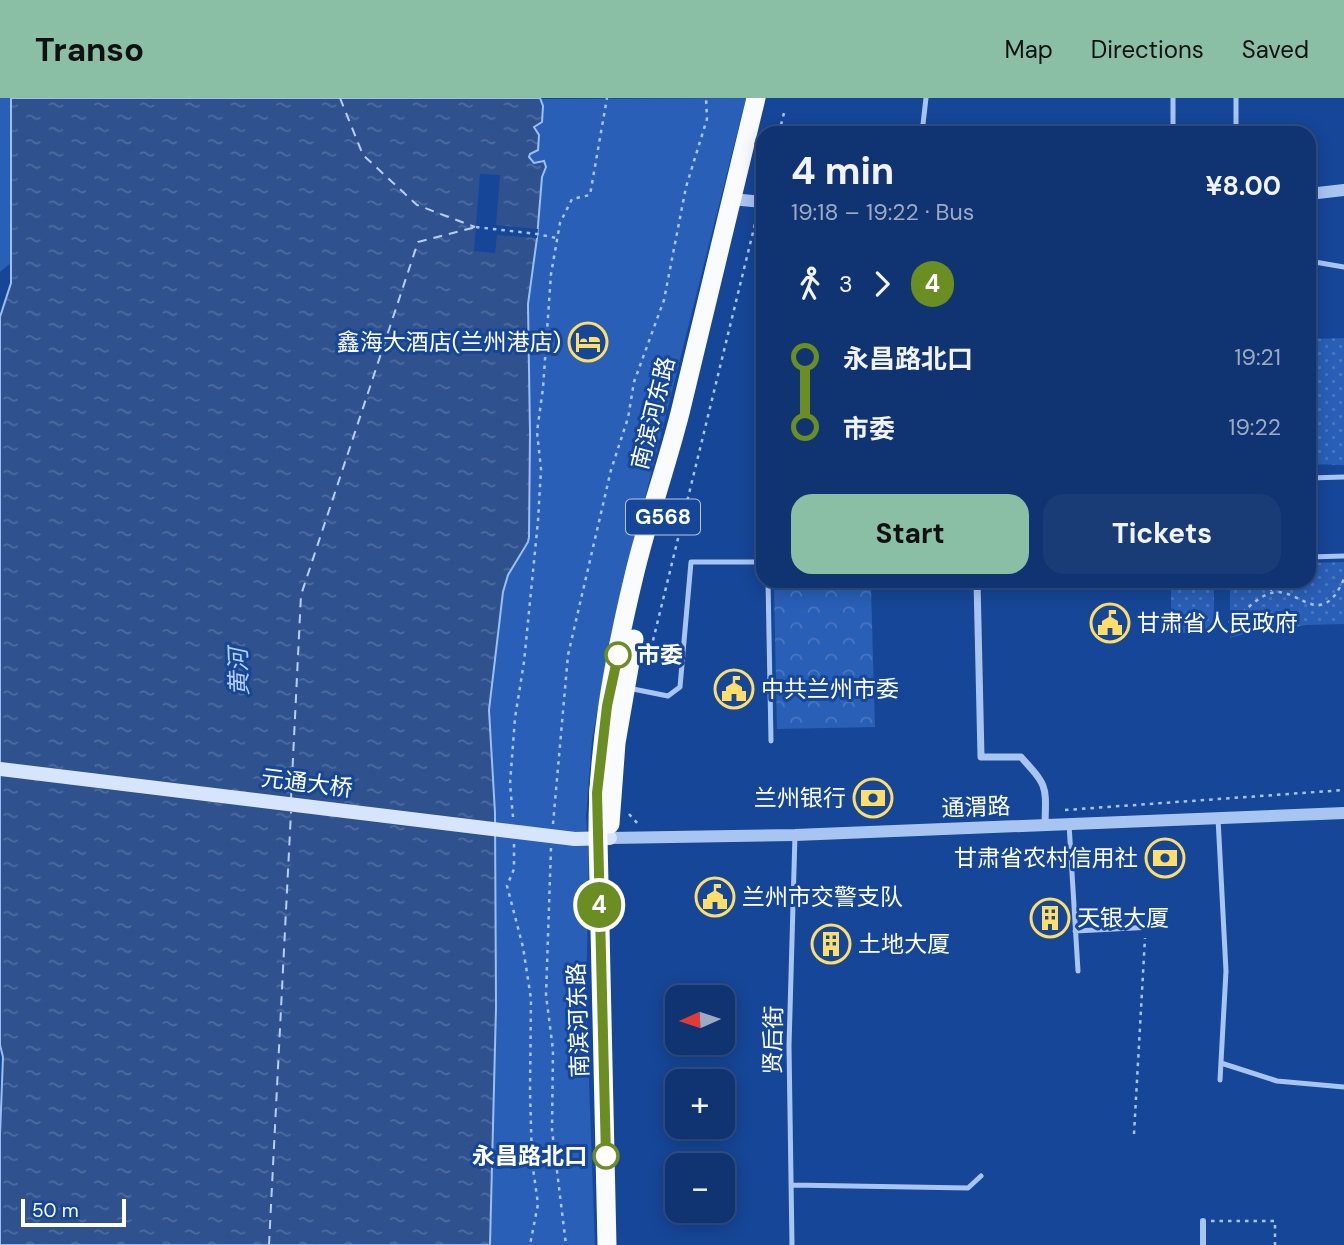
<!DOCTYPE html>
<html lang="en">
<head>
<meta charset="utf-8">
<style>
  :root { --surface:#103471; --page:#193c76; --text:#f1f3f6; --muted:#9caac3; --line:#304f84; --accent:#8abfa5 }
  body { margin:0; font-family:"DM Sans","Noto Sans SC",sans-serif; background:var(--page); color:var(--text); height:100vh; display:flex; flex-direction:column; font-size:26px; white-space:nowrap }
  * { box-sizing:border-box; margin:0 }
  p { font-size:23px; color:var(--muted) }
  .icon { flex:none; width:38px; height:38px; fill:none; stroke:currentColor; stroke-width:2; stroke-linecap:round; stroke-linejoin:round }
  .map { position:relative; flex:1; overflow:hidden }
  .details { position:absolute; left:756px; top:28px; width:560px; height:462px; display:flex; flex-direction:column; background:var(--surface); border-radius:21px; box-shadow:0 4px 18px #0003,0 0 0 2px var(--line) }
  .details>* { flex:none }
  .badge { padding:0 14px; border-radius:23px; font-size:24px; line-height:46px }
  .needle { width:46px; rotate:267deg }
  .buttons { position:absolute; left:665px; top:887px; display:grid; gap:14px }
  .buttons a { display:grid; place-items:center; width:70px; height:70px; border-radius:14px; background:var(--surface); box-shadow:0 4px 18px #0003,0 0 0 2px var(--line); font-size:35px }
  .scale { position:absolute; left:21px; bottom:18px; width:105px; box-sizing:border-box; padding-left:7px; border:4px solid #fff; border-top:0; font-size:19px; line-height:24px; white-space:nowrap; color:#fff; -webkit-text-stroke:5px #164697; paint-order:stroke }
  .map>.badge { position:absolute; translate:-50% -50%; box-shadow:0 0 0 4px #fff }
  .legs { display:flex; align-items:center; gap:10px; height:77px; padding:0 35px; font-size:23px }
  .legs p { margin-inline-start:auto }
  .headline { display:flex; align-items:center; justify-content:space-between; height:119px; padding:0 35px }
  h1 { font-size:38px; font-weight:700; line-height:52px }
  .button { display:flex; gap:14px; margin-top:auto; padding:14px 35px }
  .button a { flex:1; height:80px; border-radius:21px; background:var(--accent); color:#111; font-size:28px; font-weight:700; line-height:80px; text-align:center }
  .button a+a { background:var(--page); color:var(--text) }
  ul { padding:0 35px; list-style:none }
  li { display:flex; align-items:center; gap:24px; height:70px; font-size:26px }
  li i { display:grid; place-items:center; width:10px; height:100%; margin:0 9px; background:currentColor }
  li i::after { content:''; width:18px; height:18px; margin:-9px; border:5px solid; border-radius:50%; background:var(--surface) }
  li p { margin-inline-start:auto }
  li:first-child i { background:linear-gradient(#0000 50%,currentColor 0) }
  li:last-child i { background:linear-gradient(currentColor 50%,#0000 0) }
  header { display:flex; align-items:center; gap:42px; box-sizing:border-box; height:98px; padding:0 35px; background:var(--accent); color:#111 }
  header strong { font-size:33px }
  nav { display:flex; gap:38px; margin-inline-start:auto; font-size:24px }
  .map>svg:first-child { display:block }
</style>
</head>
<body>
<header>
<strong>Transo</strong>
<nav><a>Map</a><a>Directions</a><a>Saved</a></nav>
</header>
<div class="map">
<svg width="1344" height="1147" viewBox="0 0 1344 1147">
  <defs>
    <pattern id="grass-dots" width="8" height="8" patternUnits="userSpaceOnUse" patternTransform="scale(1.75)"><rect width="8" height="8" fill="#295fb6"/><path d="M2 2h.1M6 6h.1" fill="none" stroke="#4977c1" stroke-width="1.8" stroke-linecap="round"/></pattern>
    <pattern id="forest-crowns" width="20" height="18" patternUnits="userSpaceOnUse" patternTransform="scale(1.75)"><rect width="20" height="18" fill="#295fb6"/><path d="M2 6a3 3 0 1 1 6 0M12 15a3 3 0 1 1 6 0" fill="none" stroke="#4977c1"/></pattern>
    <pattern id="water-ripples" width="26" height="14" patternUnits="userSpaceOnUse" patternTransform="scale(1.75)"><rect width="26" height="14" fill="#2f528e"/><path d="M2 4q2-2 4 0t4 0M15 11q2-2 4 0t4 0" fill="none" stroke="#4e6c9f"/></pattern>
  </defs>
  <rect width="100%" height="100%" fill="#164697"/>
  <!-- grass -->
  <path fill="url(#grass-dots)" d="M1344,240V367L1309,366V241Z
    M1344,464V526L1307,527L1281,531L1270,526L1261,527L1252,534L1230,540V483H1309V465Z
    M1171,483H1214V535H1171Z"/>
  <!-- forest -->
  <path fill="url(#forest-crowns)" d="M871,490L875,629L777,631L774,492Z"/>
  <!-- park -->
  <path fill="#295fb6" d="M0,0H11L12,164L0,174Z
    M746,0L613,527L592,642L586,718L589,757L586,901L595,1147H490L496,909L495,715L489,612L503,494L508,477L528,444L529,439L530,335L528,206L537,140L542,79L546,69L542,62L534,65L529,59L530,56L536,53L538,36L534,29L541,25L542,7L540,1Z"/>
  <!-- water -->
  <path fill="url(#water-ripples)" stroke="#9bbff4" stroke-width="2" d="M11,0H540L543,8L542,24L534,29L539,37L538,52L530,56L529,59L534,65L544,63L546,69L542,79L537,140L528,206L530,335L529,439L528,444L508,477L503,494L489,612L495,715L496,909L490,1147H0V1037L3,959L0,947V219L11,185Z"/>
  <!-- pier -->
  <path fill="#164697" d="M480,76L500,77L496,127L538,131L537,140L497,137L495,155L474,153Z"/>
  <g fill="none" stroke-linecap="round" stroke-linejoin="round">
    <!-- ferry -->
    <path stroke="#b5cff8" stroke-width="2" stroke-dasharray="9 7" stroke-linecap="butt" d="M340,0L363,57L417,107L475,129
      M291,701L301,497L418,144L476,129
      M269,1147L291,714"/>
    <!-- path -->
    <path stroke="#a8c5f2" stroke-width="2.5" stroke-dasharray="3.5 5" stroke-linecap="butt" d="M779,35L784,15
      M476,129L537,136L556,140
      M1254,483L1276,494
      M1221,528C1241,522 1251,501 1271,495C1298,487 1320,535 1344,481
      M649,559L755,126L763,120
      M1065,712L1344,692
      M629,716L639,727
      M513,719L510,686L515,620L524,564L538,423L541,371L537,334L543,290L551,176L560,125L572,101L590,97L607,0
      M553,726L568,557L611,372L628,320L634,284L664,202L686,89L707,21L706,0
      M514,746V771L507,788L523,849L531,901L530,993L532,1063L538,1106L530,1147
      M551,750L546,897L553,952L552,1032L566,1147
      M1134,1036L1145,840
      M1211,1123H1275V1147"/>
    <!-- service -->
    <path stroke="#a8c5f2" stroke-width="5" d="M1173,0V35
      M1236,0V35
      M922,35L926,0
      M1309,163L1344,169
      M1309,380L1344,379
      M1309,459L1344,458
      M768,483L771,643
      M628,590L668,598L680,589L691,464H763
      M1218,720L1226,873L1220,982
      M1069,726L1078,873
      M1075,833L1153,829
      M1221,965L1277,983L1344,989
      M792,1087L968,1090L981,1078
      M792,1147L789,948L795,737"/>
    <!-- pedestrian -->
    <path stroke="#a8c5f2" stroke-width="6" d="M1203,1123V1147"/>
    <!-- minor -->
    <path stroke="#a8c5f2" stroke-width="7" d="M977,483L981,659H1021C1048,689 1046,687 1045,727"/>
    <!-- tertiary -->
    <path stroke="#a8c5f2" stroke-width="12" d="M1309,96L1344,92
      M731,101L763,104
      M610,740L795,737L1344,715"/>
    <!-- secondary -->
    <path stroke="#d7e5fc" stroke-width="14" d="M575,741L610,740"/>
    <!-- trunk -->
    <path stroke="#f9fbff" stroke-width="19" d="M610,726L616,645L634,541
      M607,1147L598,740C597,652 613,565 634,478C647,423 666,370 680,315C706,210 730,105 756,0"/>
    <!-- secondary-bridge -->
    <path stroke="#d7e5fc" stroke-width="14" d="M0,671L575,741"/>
  </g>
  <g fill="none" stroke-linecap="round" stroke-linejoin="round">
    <defs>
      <path id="line-1" d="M606,1058L597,695L607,608L618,557"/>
    </defs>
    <!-- line-1 casing -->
    <use href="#line-1" stroke="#fff" stroke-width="16"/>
    <!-- line-1 -->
    <use href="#line-1" stroke="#6b8e23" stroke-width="10"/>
  </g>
  <!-- icons -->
  <defs>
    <symbol id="hotel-ring" viewBox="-11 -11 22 22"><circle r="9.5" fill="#164697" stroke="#ffdd69" stroke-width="1.5"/><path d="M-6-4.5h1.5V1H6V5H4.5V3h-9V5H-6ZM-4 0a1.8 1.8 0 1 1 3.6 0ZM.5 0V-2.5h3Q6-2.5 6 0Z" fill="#ffdd69"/></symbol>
    <symbol id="civic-ring" viewBox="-11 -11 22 22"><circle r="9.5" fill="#164697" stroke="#ffdd69" stroke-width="1.5"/><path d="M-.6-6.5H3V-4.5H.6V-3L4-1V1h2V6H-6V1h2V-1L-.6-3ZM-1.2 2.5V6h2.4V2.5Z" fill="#ffdd69"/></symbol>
    <symbol id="bank-ring" viewBox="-11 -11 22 22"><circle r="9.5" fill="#164697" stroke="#ffdd69" stroke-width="1.5"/><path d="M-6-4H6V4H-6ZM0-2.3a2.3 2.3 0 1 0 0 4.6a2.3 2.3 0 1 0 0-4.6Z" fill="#ffdd69"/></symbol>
    <symbol id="building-ring" viewBox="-11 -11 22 22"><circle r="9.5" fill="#164697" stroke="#ffdd69" stroke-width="1.5"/><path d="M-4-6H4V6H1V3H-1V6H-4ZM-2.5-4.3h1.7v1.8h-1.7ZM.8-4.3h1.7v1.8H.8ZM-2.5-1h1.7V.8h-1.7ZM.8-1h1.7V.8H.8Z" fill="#ffdd69"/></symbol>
  </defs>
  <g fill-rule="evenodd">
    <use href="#hotel-ring" x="566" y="222" width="44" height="44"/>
    <use href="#civic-ring" x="1088" y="503" width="44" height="44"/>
    <use href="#civic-ring" x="712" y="569" width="44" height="44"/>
    <use href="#bank-ring" x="851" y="678" width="44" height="44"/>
    <use href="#bank-ring" x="1143" y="738" width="44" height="44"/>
    <use href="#civic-ring" x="693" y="777" width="44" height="44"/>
    <use href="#building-ring" x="1028" y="798" width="44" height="44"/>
    <use href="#building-ring" x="809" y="824" width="44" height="44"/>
  </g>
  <!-- markers -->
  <g fill="#fff" stroke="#6b8e23" stroke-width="3.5">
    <circle cx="618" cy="557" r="12"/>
    <circle cx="606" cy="1058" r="12"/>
  </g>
  <g text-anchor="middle" stroke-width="6" stroke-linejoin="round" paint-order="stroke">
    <!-- shield labels -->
    <rect fill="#164697" stroke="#b9c8e0" stroke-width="2" x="626" y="401.5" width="74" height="35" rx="5"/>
    <g font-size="21" font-weight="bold" fill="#fff">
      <text x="663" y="426">G568</text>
    </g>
    <!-- poi labels -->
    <g font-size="23" fill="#fff" stroke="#164697" text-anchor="start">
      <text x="561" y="252" text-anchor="end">鑫海大酒店(兰州港店)</text>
      <text x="1137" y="533">甘肃省人民政府</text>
      <text x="761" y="599">中共兰州市委</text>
      <text x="846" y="708" text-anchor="end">兰州银行</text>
      <text x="1138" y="768" text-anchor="end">甘肃省农村信用社</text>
      <text x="742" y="807">兰州市交警支队</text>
      <text x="1077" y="828">天银大厦</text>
      <text x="858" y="854">土地大厦</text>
    </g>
    <!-- street labels -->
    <g font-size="23" fill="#fff" stroke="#164697">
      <text transform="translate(653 315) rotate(-76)" y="8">南滨河东路</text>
      <text transform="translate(307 685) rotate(7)" y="8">元通大桥</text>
      <text transform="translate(976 709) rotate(-2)" y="8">通渭路</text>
      <text transform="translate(578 922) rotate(-92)" y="8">南滨河东路</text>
      <text transform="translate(773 942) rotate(-89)" y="8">贤后街</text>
    </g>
    <!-- stop labels -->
    <g font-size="23" font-weight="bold" fill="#fff" stroke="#164697" text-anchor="start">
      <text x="637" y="565">市委</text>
      <text x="587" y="1066" text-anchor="end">永昌路北口</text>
    </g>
    <!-- water labels -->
    <g font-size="24" font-style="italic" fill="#b5cff8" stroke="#164697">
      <text transform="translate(239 574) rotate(-92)" y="8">黄河</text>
    </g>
  </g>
</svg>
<div class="buttons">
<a><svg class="needle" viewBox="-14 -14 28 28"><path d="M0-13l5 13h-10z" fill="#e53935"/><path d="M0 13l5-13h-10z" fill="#9caac3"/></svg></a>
<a>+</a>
<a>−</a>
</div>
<div class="scale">50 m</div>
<b class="badge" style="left:599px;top:807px;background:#6b8e23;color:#fff">4</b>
<section class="details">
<div class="headline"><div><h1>4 min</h1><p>19:18 – 19:22 · Bus</p></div><b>¥8.00</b></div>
<div class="legs"><svg class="icon" aria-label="walk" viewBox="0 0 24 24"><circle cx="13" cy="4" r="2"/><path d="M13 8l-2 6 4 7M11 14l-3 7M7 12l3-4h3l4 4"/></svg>3<svg class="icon" aria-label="forward" viewBox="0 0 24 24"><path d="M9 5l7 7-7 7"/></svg><b class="badge" style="background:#6b8e23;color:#fff">4</b></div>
<ul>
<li><i style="color:#6b8e23"></i><b>永昌路北口</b><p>19:21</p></li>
<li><i style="color:#6b8e23"></i><b>市委</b><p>19:22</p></li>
</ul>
<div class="button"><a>Start</a><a>Tickets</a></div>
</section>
</div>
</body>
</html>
